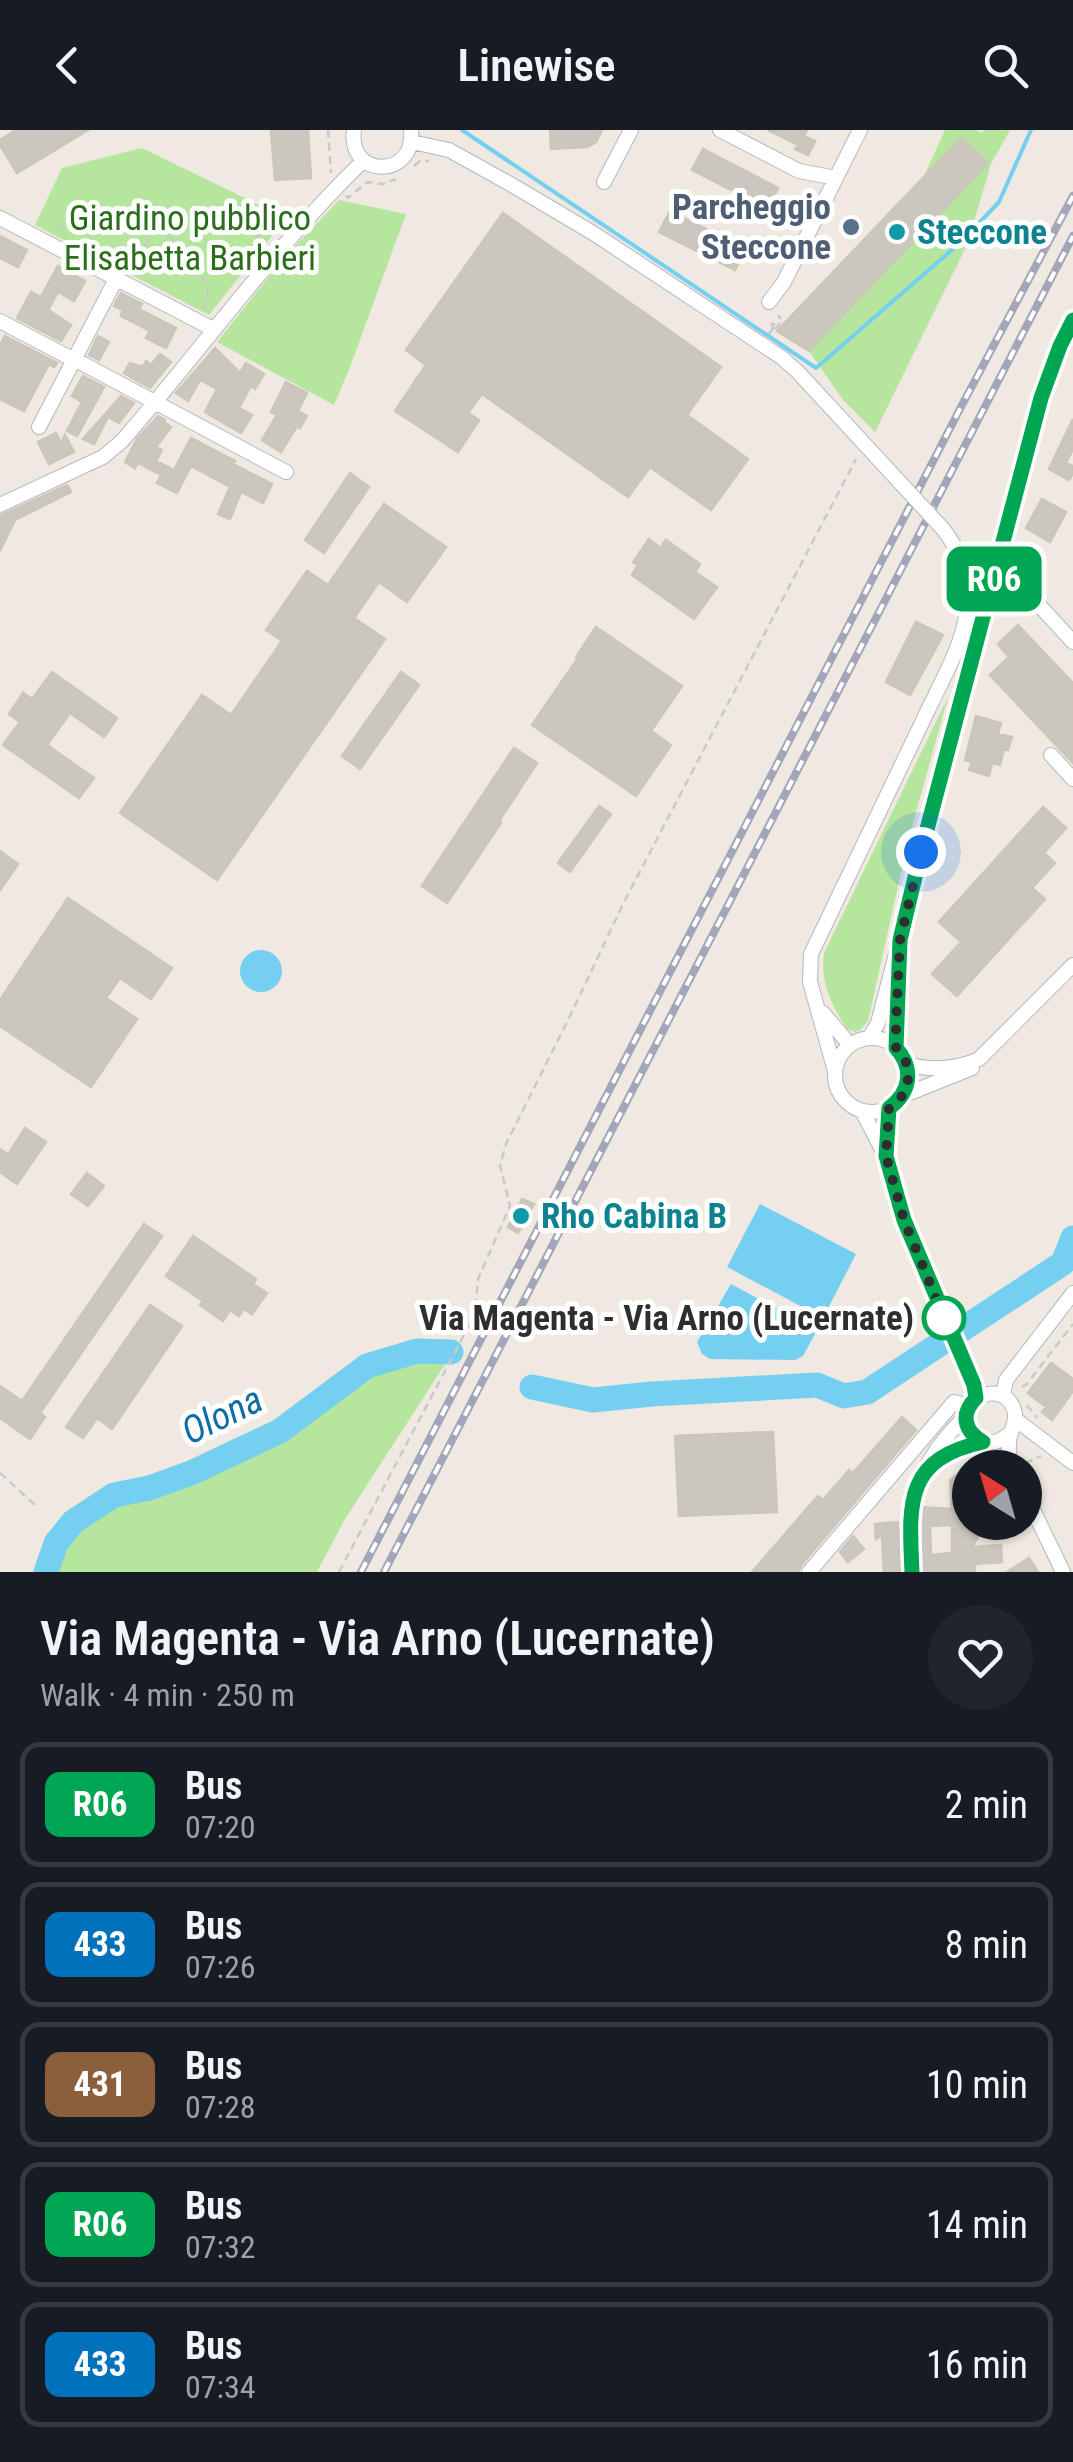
<!DOCTYPE html>
<html lang="en">
<head>
<meta charset="utf-8">
<style>
  :root { --surface:#171b24; --page:#20242c; --text:#f1f3f6; --muted:#9ea1a6; --line:#363941 }
  body { margin:0; font-family:"Roboto Condensed",sans-serif; background:var(--page); color:var(--text); height:100vh; display:flex; flex-direction:column; font-size:38px; white-space:nowrap }
  * { box-sizing:border-box; margin:0 }
  p { font-size:32px; color:var(--muted) }
  .icon { flex:none; width:55px; height:55px; fill:none; stroke:currentColor; stroke-width:2; stroke-linecap:round; stroke-linejoin:round }
  .map { position:relative; height:1442px; overflow:hidden }
  .panel { display:flex; flex-direction:column; background:var(--surface); flex:1 }
  .panel>* { flex:none }
  .badge { padding:0 20px; border-radius:15px; font-size:35px; line-height:65px }
  .needle { width:65px; rotate:323deg }
  .tools { position:absolute; left:952px; top:1320px; display:grid; gap:20px }
  .tools a { display:grid; place-items:center; width:90px; height:90px; border-radius:50%; background:var(--surface); box-shadow:0 2px 8px #0004; font-size:50px }
  .you { position:absolute; width:50px; height:50px; margin:-25px; border:8px solid #fff; border-radius:50%; background:#1a73e8; box-shadow:0 0 0 15px #1a73e833 }
  .map>.badge { position:absolute; translate:-50% -50%; box-shadow:0 0 0 5px #fff }
  .round { display:grid; place-items:center; flex:none; width:105px; height:105px; border-radius:52px; background:var(--page) }
  .overview { display:flex; align-items:center; justify-content:space-between; height:170px; padding:0 40px }
  h1 { font-size:48px; font-weight:600; line-height:75px }
  ul { padding:0; list-style:none }
  li { display:flex; align-items:center; gap:30px; height:125px; margin:0 20px 15px; padding:0 20px; border:5px solid var(--line); border-radius:20px }
  li div { flex:1 }
  li b { display:block; font-size:38px }
  li em { font-style:normal }
  li .badge { min-width:110px; font-weight:700; text-align:center }
  header { display:flex; justify-content:space-between; align-items:center; height:130px; padding:0 40px; background:var(--surface); font-size:45px; font-weight:600 }
  .map>svg:first-child { display:block }
</style>
</head>
<body>
<header><svg class="icon" aria-label="back" viewBox="0 0 24 24"><path d="M15 5l-7 7 7 7"/></svg>Linewise<svg class="icon" aria-label="search" viewBox="0 0 24 24"><circle cx="10" cy="10" r="6"/><path d="M15 15l6 6"/></svg></header>
<div class="map">
<svg width="1073" height="1442" viewBox="0 0 1073 1442">
  <rect width="100%" height="100%" fill="#efe9e1"/>
  <!-- green -->
  <path fill="#b6e59e" d="M945,0H976L982,3L984,0H1010L991,34L967,115L875,302L843,270L809,221L988,34L961,8L923,48Z
    M142,18L286,88L209,185L35,95L62,38Z
    M339,70L406,84L350,237L334,275L217,212L284,128Z
    M948,567L909,707L868,891L861,899L855,902L847,899C831,874 820,853 824,823Z
    M422,1227L449,1228L345,1389L317,1442H53L62,1416L78,1397L117,1371L172,1357L258,1320L283,1307L338,1268L370,1241Z"/>
  <!-- water -->
  <path fill="#75cff0" d="M240 841a21 21 0 1 1 42 0a21 21 0 1 1-42 0Z
    M760,1074L856,1124L823,1188L727,1137Z
    M731,1154L817,1200L803,1226L795,1230L710,1229L702,1224L697,1212Z"/>
  <g fill="none" stroke-linecap="round" stroke-linejoin="round">
    <!-- stream -->
    <path stroke="#75cff0" stroke-width="4" d="M462,0L816,238L961,112L999,72L1031,0"/>
    <!-- river -->
    <path stroke="#75cff0" stroke-width="25" d="M532,1257L593,1270L652,1264L817,1255L844,1266L867,1262L1063,1133L1073,1108
      M46,1442L56,1413L73,1392L114,1365L149,1358L191,1343L280,1301L367,1236L417,1221L451,1222"/>
  </g>
  <!-- building -->
  <path fill="#cbc7bf" stroke="#cbc5ba" stroke-width="2.5" fill-rule="evenodd" d="M16,0H88L17,43L0,15V10Z
    M271,0H308L311,48L275,50Z
    M550,0H602L596,12L587,17L551,19Z
    M768,0H807L804,6L815,11L808,25L795,19L798,15Z
    M961,8L988,33L809,221L777,201Z
    M703,19L778,58L767,78L692,40Z
    M670,81L746,119L735,140L659,102Z
    M503,83L721,237L687,285L748,329L711,380L650,337L628,367L482,264L468,283L479,290L458,322L395,281L426,235L406,220Z
    M0,106L27,120L18,137L0,128Z
    M58,136L85,151L74,171L58,162L48,180L71,195L61,211L17,188L31,162L41,167Z
    M121,163L142,174L139,179L176,198L166,218L146,208L150,201L121,186L123,180L114,176Z
    M5,206L57,233L54,237L49,234L24,281L0,269V215Z
    M98,206L109,212L99,230L89,225Z
    M215,218L240,243L246,233L264,244L255,259L251,256L239,278L252,285L241,303L205,282L217,259L200,250L188,271L176,263Z
    M160,224L171,232L150,258L124,243L130,233L143,237L146,231L151,235Z
    M83,246L104,257L77,306L67,301L82,272L72,266Z
    M286,252L307,263L298,281L307,286L300,298L297,296L281,322L262,310L277,285L271,282Z
    M121,266L134,273L119,293L108,287L94,314L83,309Z
    M158,286L165,290L164,292L171,297L156,317L162,320L156,331L174,340L191,308L235,331L233,334L272,354L263,373L241,362L230,389L218,384L230,357L191,336L177,363L157,353L161,345L138,333L135,338L125,332L137,309Z
    M1073,289V319L1066,333L1073,336V343L1069,350L1049,339Z
    M56,303L61,313L65,305L74,322L49,334L38,312Z
    M350,343L369,357L324,423L305,410Z
    M67,355L71,362L15,390L0,421V386Z
    M1042,369L1066,382L1050,412L1026,398Z
    M384,374L446,417L407,472L379,452L354,488L385,509L217,750L120,683L202,565L231,585L282,511L266,500L307,441L328,455Z
    M649,409L660,418L666,410L700,434L695,442L717,457L694,489L632,445L638,435L633,432Z
    M916,492L943,505L910,565L886,552Z
    M1018,495L1073,553V633L990,545L1009,527L998,514Z
    M596,497L682,556L651,601L671,615L636,666L532,595L578,528L576,527Z
    M52,542L117,588L104,607L70,583L47,615L94,648L79,668L3,615L20,592L9,584L23,563L32,569Z
    M401,542L419,555L360,639L342,626Z
    M976,586L1001,593L998,604L1012,607L1008,620L1004,619L1000,635L992,633L989,646L969,640L972,632L965,630Z
    M514,618L537,633L499,691L501,693L447,773L422,756Z
    M599,676L611,684L570,742L558,733Z
    M1043,677L1066,698L1044,723L1055,733L1032,758L1045,769L957,866L932,844L961,812L939,792Z
    M0,721L18,734L0,760Z
    M68,768L172,838L151,869L120,848L106,868L137,889L91,957L0,896V870Z
    M25,998L46,1012L17,1054L0,1042V1019L8,1025Z
    M87,1043L104,1056L88,1076L71,1064Z
    M522,1069L534,1074L518,1103L508,1097Z
    M144,1094L162,1106L40,1283L45,1287L30,1309L0,1288V1256L22,1271Z
    M193,1106L256,1149L253,1154L267,1163L252,1184L244,1179L239,1186L230,1180L223,1191L200,1175L203,1171L166,1146Z
    M150,1175L182,1196L112,1299L97,1288L83,1308L66,1297Z
    M1051,1233L1073,1249V1261L1052,1290L1042,1282L1046,1277L1028,1263Z
    M902,1287L916,1300L801,1435L798,1442H752L818,1366L823,1370L849,1340L853,1343Z
    M773,1302L777,1382L679,1386L675,1306Z
    M970,1336V1392H987L972,1417L1001,1415L1002,1432L975,1434V1442H923L920,1400L922,1377L952,1379L950,1350ZM952,1395V1423L931,1425L930,1396Z
    M898,1392L901,1442H884L882,1405L876,1409L875,1394Z
    M853,1406L864,1419L848,1432L840,1422Z
    M1029,1428L1038,1442H1007Z"/>
  <g fill="none" stroke-linecap="round" stroke-linejoin="round">
    <defs>
      <path id="minor" d="M354,0C347,49 416,49 411,0
        M720,0L799,41L836,48
        M412,12L449,20L512,55
        M604,52L631,0
        M0,88L213,199
        M769,172L784,152L860,0
        M0,191L74,230
        M74,229L286,342
        M39,297L116,149
        M0,375L103,327L122,311C203,218 274,117 363,31
        M997,438L1017,451L1073,512
        M1051,625L1073,649
        M823,883L850,915
        M869,908L878,893L1041,268L1060,216L1073,190
        M835 945a37 37 0 1 1 74 0a37 37 0 1 1-74 0Z
        M896,918L899,840
        M907,934C930,941 957,939 979,929L1073,835
        M835,941L810,852L811,824L928,580
        M902,966L972,938
        M862,981L886,1027L904,1090L923,1141L969,1244L976,1268
        M886,1026L889,978
        M1003,1266L1006,1250L1073,1163
        M1015,1289L1073,1333
        M1009,1330C1009,1322 1008,1314 1010,1306C1012,1298 1016,1293 1015,1283C1008,1253 972,1260 965,1287C970,1313 990,1321 1010,1303
        M928,1336L958,1320L983,1312
        M1025,1363L1063,1442
        M809,1442L954,1272L969,1276
        M912,1442C911,1421 907,1397 911,1376C919,1341 939,1312 965,1287"/>
    </defs>
    <!-- minor casing -->
    <use href="#minor" stroke="#b4b7c1" stroke-width="16"/>
    <!-- path -->
    <path stroke="#c9c9c9" stroke-width="2.5" stroke-dasharray="8 5" stroke-linecap="butt" d="M328,0L331,43
      M414,36L420,31H429
      M346,65L348,68L367,52L383,54L396,49
      M56,99C94,78 107,92 146,95L152,85C180,74 230,98 259,107L266,112
      M133,140L161,82V94L188,133L206,152L208,161L205,179
      M775,199L782,191L778,185
      M769,204L776,194H772L773,198
      M1022,1257L1026,1255L1073,1194
      M1027,1275L1037,1288
      M1025,1333L1041,1326
      M0,1343L35,1375
      M339,1442L475,1184L478,1149L510,1076L500,1035L506,1014L571,884L624,772L856,329"/>
    <!-- minor -->
    <use href="#minor" stroke="#fff" stroke-width="14"/>
    <defs>
      <path id="rail" d="M361,1442L962,275L1073,66
        M384,1442L1073,106"/>
    </defs>
    <!-- rail casing -->
    <use href="#rail" stroke="#a3a6b8" stroke-width="8"/>
    <!-- rail -->
    <use href="#rail" stroke="#fff" stroke-width="4" stroke-dasharray="11" stroke-linecap="butt"/>
    <defs>
      <path id="minor-bridge" d="M512,55L593,103L781,227L797,241L943,399C993,463 958,518 928,580"/>
    </defs>
    <!-- minor-bridge casing -->
    <use href="#minor-bridge" stroke="#b4b7c1" stroke-width="16" stroke-linecap="butt"/>
    <!-- minor-bridge -->
    <use href="#minor-bridge" stroke="#fff" stroke-width="14"/>
  </g>
  <g fill="none" stroke-linecap="round" stroke-linejoin="round">
    <defs>
      <path id="line" d="M912,1442C909,1374 904,1329 983,1312C964,1301 960,1284 976,1268L974,1255L904,1090L886,1026L889,978C911,962 914,938 896,918L900,810L921,722L1041,268L1060,216L1073,190"/>
    </defs>
    <!-- line casing -->
    <use href="#line" stroke="#fff" stroke-width="22"/>
    <!-- line -->
    <use href="#line" stroke="#00a651" stroke-width="15"/>
    <!-- walk -->
    <path stroke="#2e2e2e" stroke-width="10" stroke-dasharray="0 18" d="M921,722L900,810L896,894V918L907,934L908,953L902,966L889,978L886,1026L904,1090L947,1195L944,1188"/>
  </g>
  <!-- markers -->
  <circle fill="#5c6f8a" stroke="#fff" stroke-width="4" cx="851" cy="97" r="10"/>
  <g fill="#0f9aa8" stroke="#fff" stroke-width="4">
    <circle cx="897" cy="102" r="10"/>
    <circle cx="521" cy="1086" r="10"/>
  </g>
  <circle fill="#fff" stroke="#00a651" stroke-width="5" cx="944" cy="1188" r="20"/>
  <g text-anchor="middle" stroke-width="10" stroke-linejoin="round" paint-order="stroke">
    <!-- service labels -->
    <g font-size="35" font-weight="bold" fill="#4e5e75" stroke="#fff" text-anchor="end">
      <text x="831" y="89">Parcheggio<tspan x="831" dy="40">Steccone</tspan></text>
    </g>
    <!-- park labels -->
    <g font-size="35" fill="#2c6e1b" stroke="#fff">
      <text x="190" y="100">Giardino pubblico<tspan x="190" dy="40">Elisabetta Barbieri</tspan></text>
    </g>
    <!-- culture labels -->
    <g font-size="35" font-weight="bold" fill="#0d838f" stroke="#fff" text-anchor="start">
      <text x="917" y="114">Steccone</text>
      <text x="541" y="1098">Rho Cabina B</text>
    </g>
    <!-- stop labels -->
    <g font-size="35" font-weight="bold" fill="#2e2e2e" stroke="#fff" text-anchor="end">
      <text x="914" y="1200">Via Magenta - Via Arno (Lucernate)</text>
    </g>
    <!-- water labels -->
    <g font-size="38" font-style="italic" fill="#0d6fa3" stroke="#fff">
      <text transform="translate(222 1285) rotate(-26)" y="13">Olona</text>
    </g>
  </g>
</svg>
<div class="tools">
<a><svg class="needle" viewBox="-14 -14 28 28"><path d="M0-13l5 13h-10z" fill="#e53935"/><path d="M0 13l5-13h-10z" fill="#9ea1a6"/></svg></a>
</div>
<div class="you" style="left:921px;top:722px"></div>
<b class="badge" style="left:994px;top:449px;background:#00a651;color:#fff">R06</b>
</div>
<section class="panel">
<div class="overview"><div><h1>Via Magenta - Via Arno (Lucernate)</h1><p>Walk · 4 min · 250 m</p></div><a class="round"><svg class="icon" aria-label="heart" viewBox="0 0 24 24"><path d="M12 20l-8-8c-3-5 5-10 8-4 3-6 11-1 8 4z"/></svg></a></div>
<ul>
<li><span class="badge" style="background:#00a651;color:#fff">R06</span><div><b>Bus</b><p>07:20</p></div><em>2 min</em></li>
<li><span class="badge" style="background:#0072bc;color:#fff">433</span><div><b>Bus</b><p>07:26</p></div><em>8 min</em></li>
<li><span class="badge" style="background:#8b5e3c;color:#fff">431</span><div><b>Bus</b><p>07:28</p></div><em>10 min</em></li>
<li><span class="badge" style="background:#00a651;color:#fff">R06</span><div><b>Bus</b><p>07:32</p></div><em>14 min</em></li>
<li><span class="badge" style="background:#0072bc;color:#fff">433</span><div><b>Bus</b><p>07:34</p></div><em>16 min</em></li>
</ul>
</section>
</body>
</html>
